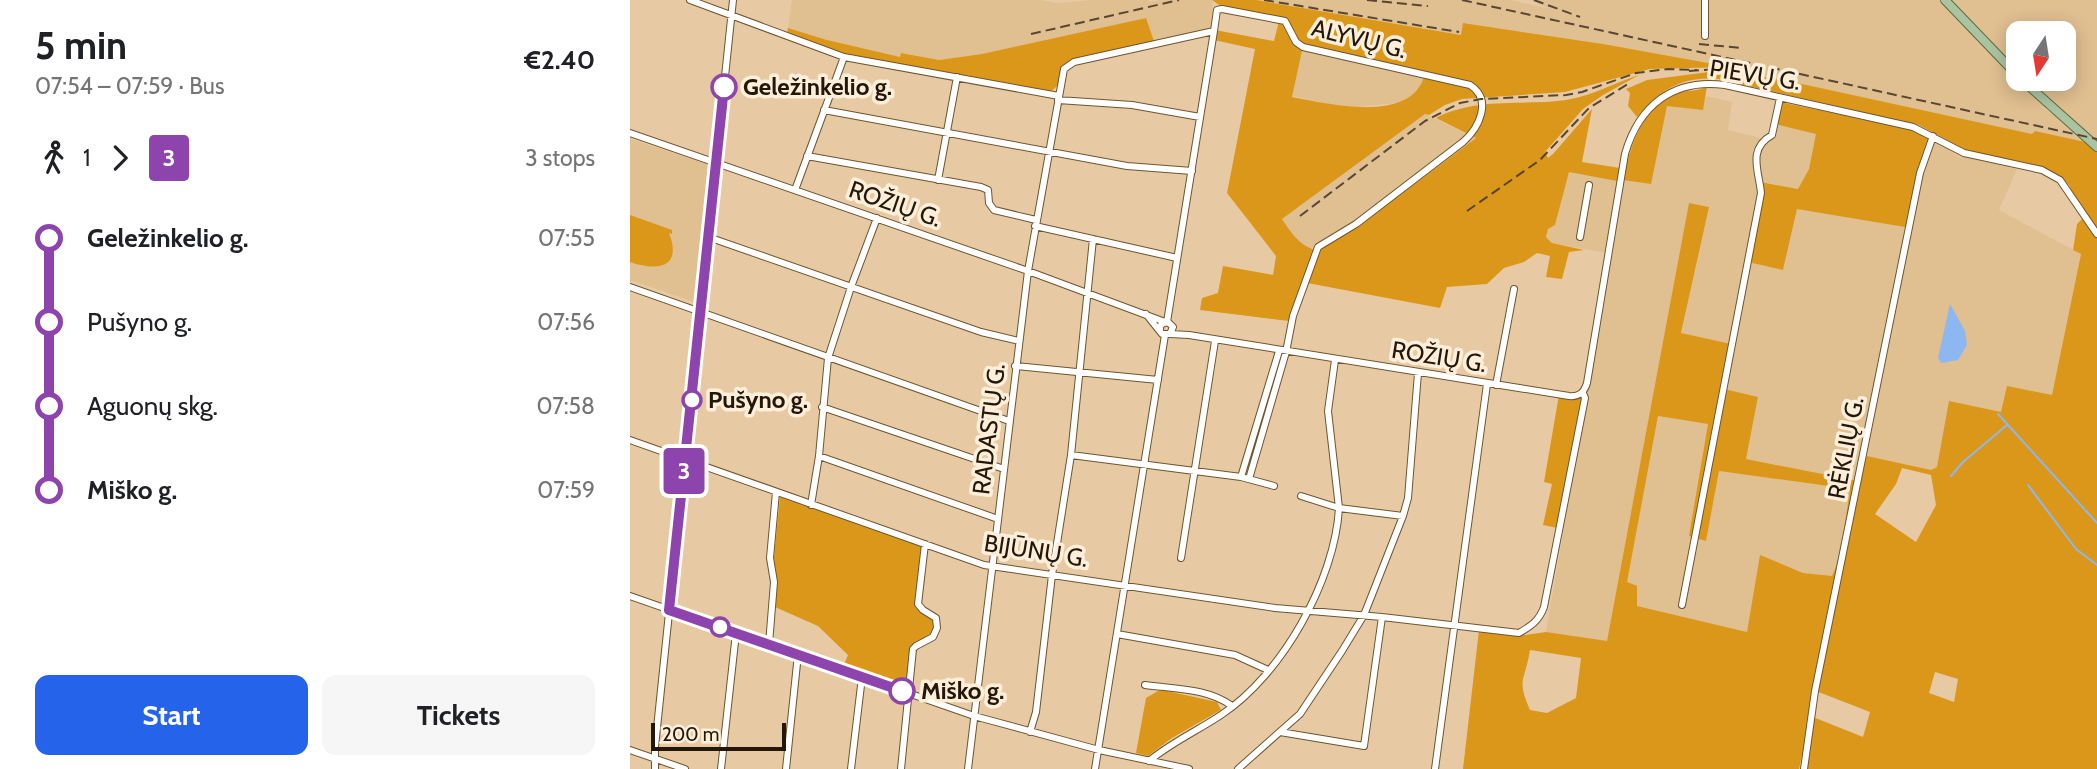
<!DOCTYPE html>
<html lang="en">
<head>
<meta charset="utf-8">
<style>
  :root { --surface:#fff; --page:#f6f6f6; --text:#202124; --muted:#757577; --accent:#2563eb }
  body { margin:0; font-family:Cabin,sans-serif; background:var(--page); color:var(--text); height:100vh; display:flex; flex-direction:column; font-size:26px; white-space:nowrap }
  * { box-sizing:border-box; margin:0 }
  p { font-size:23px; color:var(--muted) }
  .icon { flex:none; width:38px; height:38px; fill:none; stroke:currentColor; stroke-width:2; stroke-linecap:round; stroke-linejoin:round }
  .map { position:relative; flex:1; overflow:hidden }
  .drawer { display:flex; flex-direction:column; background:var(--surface); width:630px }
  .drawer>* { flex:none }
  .badge { padding:0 14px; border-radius:5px; font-size:24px; line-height:46px }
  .needle { width:46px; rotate:192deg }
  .tools { position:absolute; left:1376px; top:21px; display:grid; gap:14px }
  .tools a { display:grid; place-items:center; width:70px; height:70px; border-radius:14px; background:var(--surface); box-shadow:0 4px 18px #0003; font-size:35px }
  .scale { position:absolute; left:21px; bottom:18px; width:135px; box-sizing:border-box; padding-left:7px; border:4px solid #221708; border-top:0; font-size:19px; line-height:24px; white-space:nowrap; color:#221708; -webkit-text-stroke:5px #fdeeda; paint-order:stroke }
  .map>.badge { position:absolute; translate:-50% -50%; box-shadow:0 0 0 4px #fff }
  .legs { display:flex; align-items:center; gap:10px; height:77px; padding:0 35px; font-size:23px }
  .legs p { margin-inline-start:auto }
  .overview { display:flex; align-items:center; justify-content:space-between; height:119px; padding:0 35px }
  h1 { font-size:38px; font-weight:700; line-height:52px }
  .cta { display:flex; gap:14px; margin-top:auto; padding:14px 35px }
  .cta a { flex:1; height:80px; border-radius:14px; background:var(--accent); color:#fff; font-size:28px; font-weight:700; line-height:80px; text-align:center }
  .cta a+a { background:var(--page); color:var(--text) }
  ul { padding:0 35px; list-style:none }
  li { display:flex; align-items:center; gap:24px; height:84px; font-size:26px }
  li i { display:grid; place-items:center; width:10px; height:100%; margin:0 9px; background:currentColor }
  li i::after { content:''; width:18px; height:18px; margin:-9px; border:5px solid; border-radius:50%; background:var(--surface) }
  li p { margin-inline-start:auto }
  li:first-child i { background:linear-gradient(#0000 50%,currentColor 0) }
  li:last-child i { background:linear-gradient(currentColor 50%,#0000 0) }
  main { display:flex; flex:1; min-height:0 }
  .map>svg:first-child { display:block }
</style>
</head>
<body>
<main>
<section class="drawer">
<div class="overview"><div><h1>5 min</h1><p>07:54 – 07:59 · Bus</p></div><b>€2.40</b></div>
<div class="legs"><svg class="icon" aria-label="walk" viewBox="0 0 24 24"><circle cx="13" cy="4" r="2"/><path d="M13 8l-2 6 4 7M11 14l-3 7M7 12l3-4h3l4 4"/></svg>1<svg class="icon" aria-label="forward" viewBox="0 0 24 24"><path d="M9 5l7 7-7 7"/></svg><b class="badge" style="background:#8e44ad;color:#fff">3</b><p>3 stops</p></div>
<ul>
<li><i style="color:#8e44ad"></i><b>Geležinkelio g.</b><p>07:55</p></li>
<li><i style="color:#8e44ad"></i><span>Pušyno g.</span><p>07:56</p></li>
<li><i style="color:#8e44ad"></i><span>Aguonų skg.</span><p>07:58</p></li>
<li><i style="color:#8e44ad"></i><b>Miško g.</b><p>07:59</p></li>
</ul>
<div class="cta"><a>Start</a><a>Tickets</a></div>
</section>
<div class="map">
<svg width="1467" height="769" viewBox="0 0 1467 769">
  <rect width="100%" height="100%" fill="#e7caa3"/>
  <!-- built -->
  <path fill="#e0bf91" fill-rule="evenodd" d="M162,0H411L426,3L464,0H518L519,2L529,0H582L583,22L580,29L524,41L516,18L352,54L309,60L272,53L270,58L197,40L158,28Z
    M625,0H880L921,9L900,0H1467V142L1433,111L1409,106L1444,126L1460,143L1405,131L1402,134L1128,76L1079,72V67H1095L973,44L834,23L831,35ZM1388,33H1433V79H1388Z
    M673,45L796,72L793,86L775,102L719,108L662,96Z
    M1076,96L1102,102L1098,130L1135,139L1142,135L1145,124L1187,133L1179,169L1168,189L1131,182L1153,270L1167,209L1293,167L1303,140L1329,156L1387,169L1369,210L1451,254L1422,396L1371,412L1307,467L1301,470L1237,456L1229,481L1116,459L1128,398L1094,389L1051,334L1079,207L1059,203L977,642L916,632L981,254L922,243L916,237L918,229L925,225L939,171L993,180L1028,146L1037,105L1072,110Z
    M795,114L846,138L729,226L701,240L690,251L681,250L663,237L652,219Z
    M0,139L83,166L67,303L0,280Z
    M1028,416L1078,424L1060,536L1076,540L1089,471L1220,489L1210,557L1202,577L1173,573L1131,556L1117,632L1006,606L996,583Z"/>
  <!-- green -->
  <path fill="#db971a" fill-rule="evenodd" d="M582,0H626L831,35L833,23L973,44L1100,67L1020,69L935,92L832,99L815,105L799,115L795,114L652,219C662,234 671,248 690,251L701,240L729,226L846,138L806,118C847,97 891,106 936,100C962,96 984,83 1009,75L973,95L953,109L915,152L918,158L923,154L962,109L952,162L990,168L987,181L939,172L925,225L918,229L916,237L922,243L954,250L939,252L932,279L916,277L920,256L907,253L894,262L874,268L857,284L817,287L810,308L672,282L659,321L570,310L572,298L588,293L593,266L643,275L646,256L597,193L625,49L584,40L585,30L644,41L650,17L592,7ZM673,46L795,73C784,125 699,104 662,97Z
    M516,18L524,41L439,62C428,69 433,85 421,91L203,52L157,33L158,28L197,40L270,57L271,53L309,60L352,54Z
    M1079,72L1106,73L1158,81L1402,134L1405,131L1460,143L1467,150V769H1174L1176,756L1172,755L1169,769H833L849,630L888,636L916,632L977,641L1059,203L1079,207L1051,333L1101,344L1094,389L1128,397L1116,459L1228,481L1237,456L1301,470L1307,467L1319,401L1371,412L1377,386L1422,395L1451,254L1443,250L1447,224L1454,217L1439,185L1429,176L1413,167L1336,150L1289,125L1088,79C1051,76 1031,90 1007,117L998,106L1000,93L996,89L1017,80ZM1028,416L1078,424L1059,536L1076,541L1089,471L1220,489L1210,557L1202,576L1173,573L1130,555L1117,632L1007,606V586L997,582ZM1272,468L1301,475L1306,505L1286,542L1245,514L1266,484ZM900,650L951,658L946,698L917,713L900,710C886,678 895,682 900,650ZM1305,672L1328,679L1324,702L1299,693ZM1186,691L1240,712L1233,737L1183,717Z
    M1077,86L1073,110L1037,106L1021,184L993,180C1000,147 1011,110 1045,94C1056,89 1067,93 1077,86Z
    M1150,102L1283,130L1303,140L1293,167L1281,228L1167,209L1153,270L1118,262L1130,182L1168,189L1179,169L1186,134L1145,124Z
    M0,215L42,230V234L39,233C53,269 26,271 0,262Z
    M929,395L948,396L955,398L932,529L913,525L922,484L914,482Z
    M150,496L292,545L286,606C296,619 307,612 303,633L285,645L277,691L213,667L218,655L188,626L145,607L147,583L144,558Z
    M528,691H537L587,702L591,710L542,738L518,756L506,753L516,698Z"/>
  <!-- water -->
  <path fill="#8cb7f0" d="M1320,304L1335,331L1337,345L1328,360L1311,363L1308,358Z"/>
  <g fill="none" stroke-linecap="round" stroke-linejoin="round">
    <!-- stream -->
    <path stroke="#8cb7f0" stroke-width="2" d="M1368,414L1467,523
      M1321,476L1333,462L1377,425
      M1398,485L1446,549L1467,565"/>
    <defs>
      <path id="minor" d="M60,0L214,57L429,96
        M1075,0V36
        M428,100L502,105L570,117
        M194,110L497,166L562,171
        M0,133L398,271L535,322
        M177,156L351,187L358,190L359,203L364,210L406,220
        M308,180L327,77
        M165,190L214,57
        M405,226L547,258
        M78,237L351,332L389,341
        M950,237L959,185
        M0,287L379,421
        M516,314L532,334H540L543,327L539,323L535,322L530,326V330
        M537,322L584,31
        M540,334L559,335L939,396C949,397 954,393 957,383L995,154C1009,105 1044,78 1095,85L1283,127L1334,153L1412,170L1430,180L1467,234
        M385,366L528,380
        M866,385L884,289
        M192,407L374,469
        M0,440L354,565L645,608L752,617L889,633C901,626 909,621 914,607L955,398L953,393
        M441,455L611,477L644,486
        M189,456L368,519
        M611,477L649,351
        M671,496L709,508L773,516
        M181,505L189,456L198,358L221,287L247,218
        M551,558L585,341
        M0,596L344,716L469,750L559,769
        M1052,605L1131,193C1129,171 1117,149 1142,135L1150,98
        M487,634L605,655L638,670
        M139,644L144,582L140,558L146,492
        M515,685C544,689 578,688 602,706
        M400,732L406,712L422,575L441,455L463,239
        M650,732L734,746L752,617
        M0,750L55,769
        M519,761C542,742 567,731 591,715C652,675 705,580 709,508L698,411L705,360
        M25,769V747L103,0
        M91,769L106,633
        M156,769L168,654
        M221,769L232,677
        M271,769L283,649L286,646L303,637L307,628L306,618L293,610L288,604L295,544
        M338,769L398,271L434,69L444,62L584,31L587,10L592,9L655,21L666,42L673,47L840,85C863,100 849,128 833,142L726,224L688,247L663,316L656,352L619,479
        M465,769L535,335
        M608,769L670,714L712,651L734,615L773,516L778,498L788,373
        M805,769L857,384
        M1174,769L1185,691L1290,173L1303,136"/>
      <path id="major" d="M1315,0L1388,76
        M1391,79L1467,147"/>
    </defs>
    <!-- minor casing -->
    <use href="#minor" stroke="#6e5530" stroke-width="8"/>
    <!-- major casing -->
    <use href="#major" stroke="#586d42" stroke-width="10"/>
    <!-- minor -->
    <use href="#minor" stroke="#fff" stroke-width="6"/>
    <!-- major -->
    <use href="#major" stroke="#acc3a1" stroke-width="8"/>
    <!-- rail -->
    <path stroke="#574732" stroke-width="2" stroke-dasharray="10 5" stroke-linecap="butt" d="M634,0L829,32
      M737,0L798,6
      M832,0L1467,139
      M904,0L950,17
      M401,34L549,0
      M1069,44L1111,48
      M1059,71L1088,69L1122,71
      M837,211L910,160L959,108L998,84
      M670,216L795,121L830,103L851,99L936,95L952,92L1006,73L1038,69L1067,70"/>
  </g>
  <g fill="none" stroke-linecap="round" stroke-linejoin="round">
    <defs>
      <path id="line-1" d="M94,87L39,610L272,691"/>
    </defs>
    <!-- line-1 casing -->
    <use href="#line-1" stroke="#fff" stroke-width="16"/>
    <!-- line-1 -->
    <use href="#line-1" stroke="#8e44ad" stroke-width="10"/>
  </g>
  <!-- markers -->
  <g fill="#fff" stroke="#8e44ad" stroke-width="3.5">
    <circle cx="94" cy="87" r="12"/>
    <circle cx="62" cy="400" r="9"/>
    <circle cx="90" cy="627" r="9"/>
    <circle cx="272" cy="691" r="12"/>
  </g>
  <g text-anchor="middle" stroke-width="7" stroke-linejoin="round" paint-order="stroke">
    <!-- street labels -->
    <g font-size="24" fill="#221708" stroke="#fdeeda">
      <text transform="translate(729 39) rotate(14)" y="8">ALYVŲ G.</text>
      <text transform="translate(1125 75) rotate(9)" y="8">PIEVŲ G.</text>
      <text transform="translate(265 204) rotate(19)" y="8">ROŽIŲ G.</text>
      <text transform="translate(809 357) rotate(9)" y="8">ROŽIŲ G.</text>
      <text transform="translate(359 429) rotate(-83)" y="8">RADASTŲ G.</text>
      <text transform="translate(1216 448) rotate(-79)" y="8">RĖKLIŲ G.</text>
      <text transform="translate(406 551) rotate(9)" y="8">BIJŪNŲ G.</text>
    </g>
    <!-- stop labels -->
    <g font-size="24" font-weight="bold" fill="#221708" stroke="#fdeeda" text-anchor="start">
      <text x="113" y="95">Geležinkelio g.</text>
      <text x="78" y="408">Pušyno g.</text>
      <text x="291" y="699">Miško g.</text>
    </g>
  </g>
</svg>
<div class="tools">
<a><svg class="needle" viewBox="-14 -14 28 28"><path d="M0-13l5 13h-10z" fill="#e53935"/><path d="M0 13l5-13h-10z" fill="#757577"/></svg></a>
</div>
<div class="scale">200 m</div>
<b class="badge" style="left:54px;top:471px;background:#8e44ad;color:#fff">3</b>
</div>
</main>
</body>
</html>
